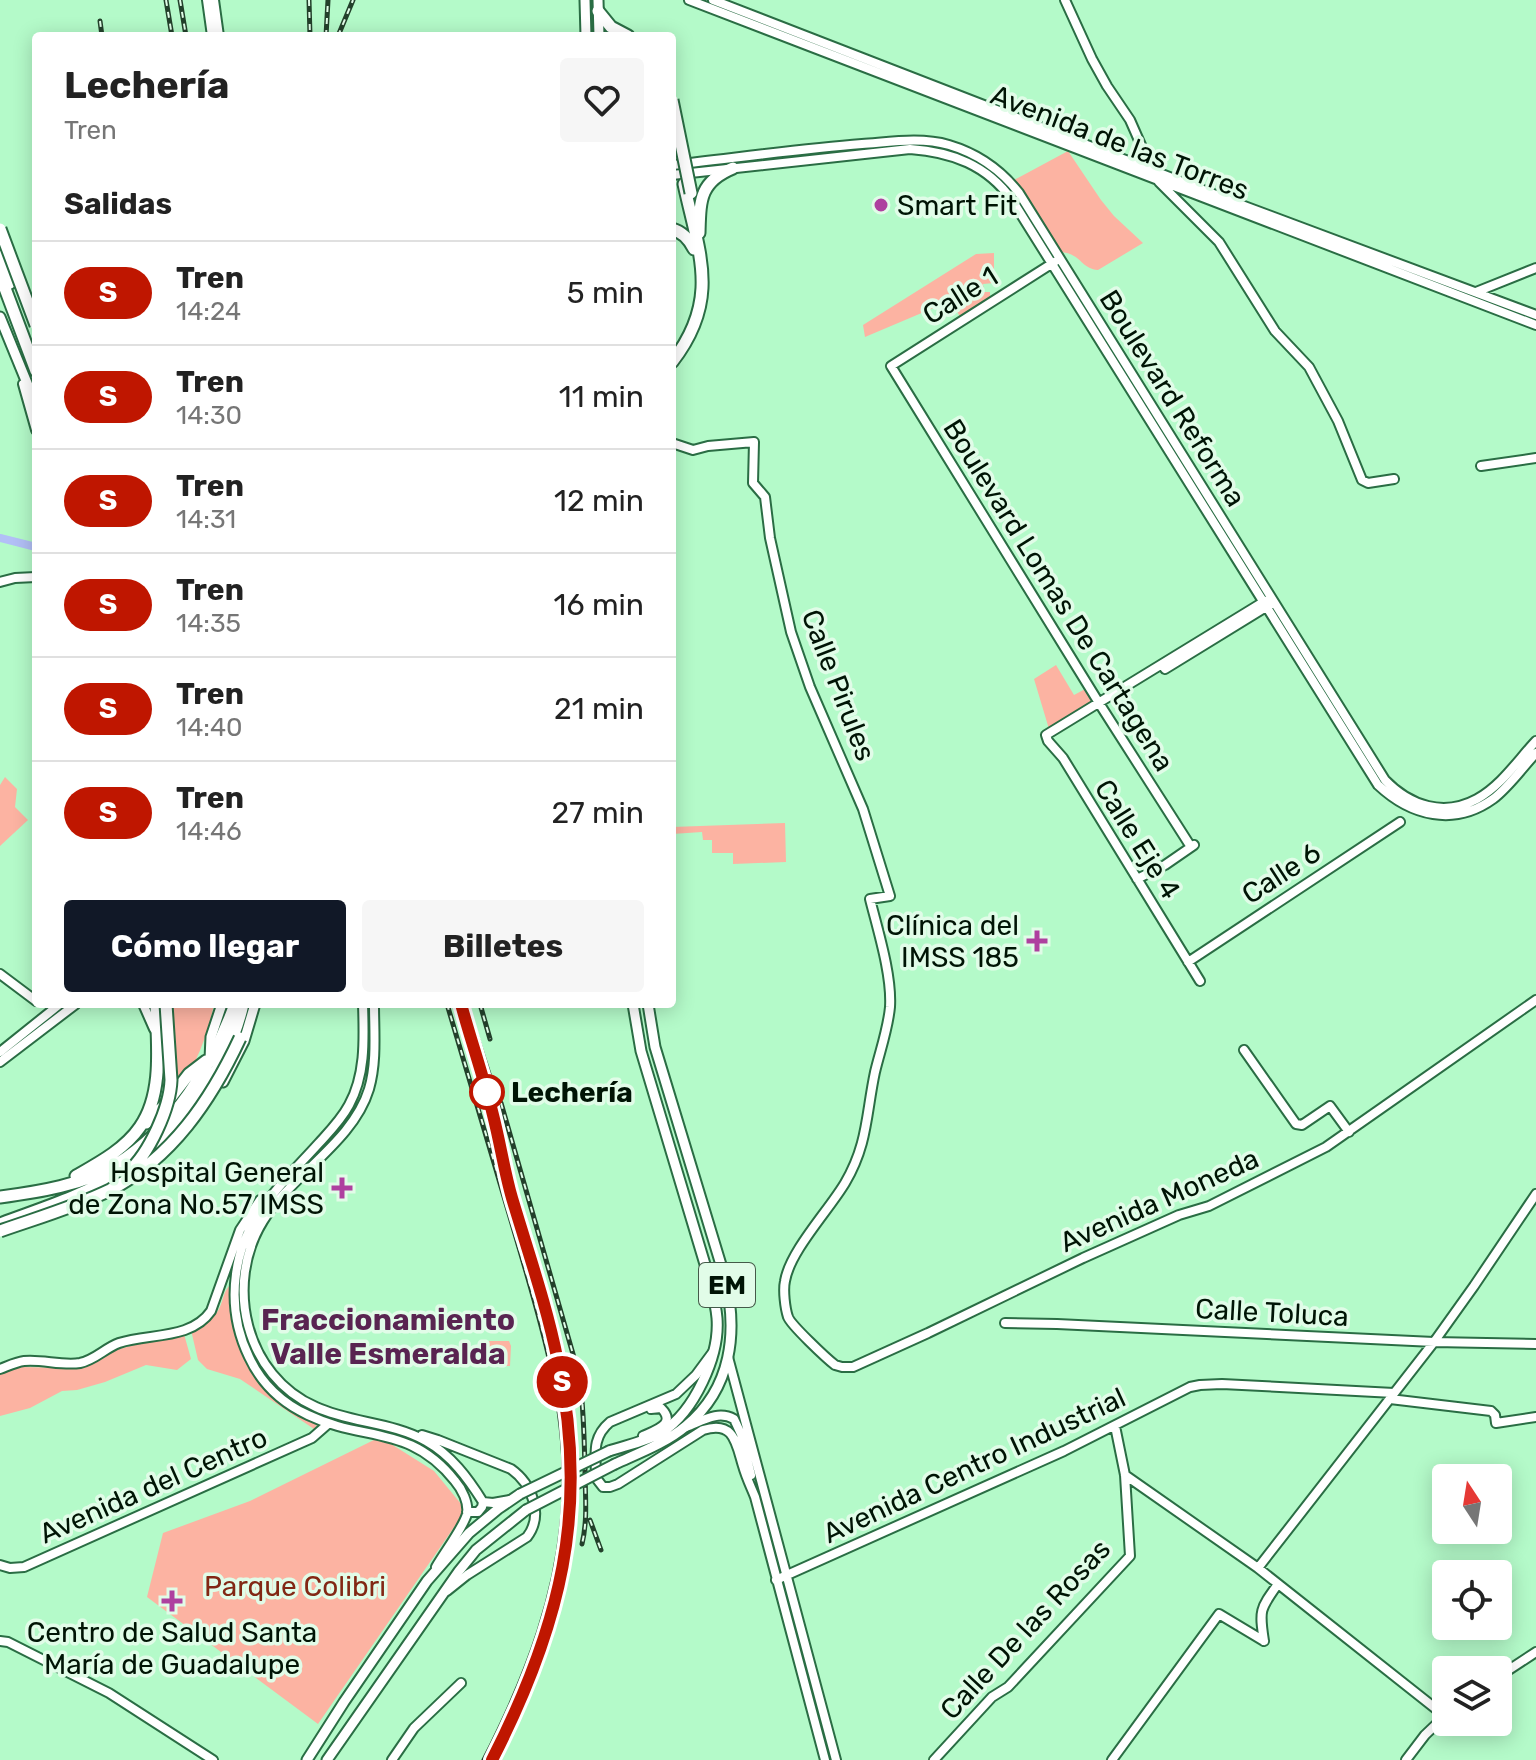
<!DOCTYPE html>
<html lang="es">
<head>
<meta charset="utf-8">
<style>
  :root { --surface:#fff; --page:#f6f6f6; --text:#222; --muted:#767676; --line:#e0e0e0; --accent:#111827 }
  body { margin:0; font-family:Rubik,sans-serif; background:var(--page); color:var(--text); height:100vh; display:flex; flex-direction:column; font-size:30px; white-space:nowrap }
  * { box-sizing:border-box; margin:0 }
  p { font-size:26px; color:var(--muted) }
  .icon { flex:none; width:44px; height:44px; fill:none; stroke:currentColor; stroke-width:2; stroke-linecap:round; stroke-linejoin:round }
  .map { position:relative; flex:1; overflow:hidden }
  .panel { position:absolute; left:32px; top:32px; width:644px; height:976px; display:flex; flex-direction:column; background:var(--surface); border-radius:8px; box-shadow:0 4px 20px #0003 }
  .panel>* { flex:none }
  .badge { padding:0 16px; border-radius:26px; font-size:28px; line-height:52px }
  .needle { width:52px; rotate:348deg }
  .fabs { position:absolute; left:1432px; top:1464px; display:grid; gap:16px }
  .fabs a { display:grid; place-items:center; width:80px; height:80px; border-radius:8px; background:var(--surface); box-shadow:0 4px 20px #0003; font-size:40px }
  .map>.badge { position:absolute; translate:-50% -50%; box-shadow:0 0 0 4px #fff }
  h2 { padding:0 32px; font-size:30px; line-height:72px }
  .round { display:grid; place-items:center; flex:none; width:84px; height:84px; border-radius:8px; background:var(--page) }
  .overview { display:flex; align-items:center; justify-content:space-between; height:136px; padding:0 32px }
  h1 { font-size:38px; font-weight:700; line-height:60px }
  .primary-button { display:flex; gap:16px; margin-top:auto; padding:16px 32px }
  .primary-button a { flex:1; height:92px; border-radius:8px; background:var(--accent); color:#fff; font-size:32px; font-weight:700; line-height:92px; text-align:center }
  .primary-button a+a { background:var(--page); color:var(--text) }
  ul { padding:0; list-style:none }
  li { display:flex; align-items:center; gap:24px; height:104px; padding:0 32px; border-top:2px solid var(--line) }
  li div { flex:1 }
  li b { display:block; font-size:30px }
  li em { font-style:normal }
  li .badge { min-width:88px; font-weight:700; text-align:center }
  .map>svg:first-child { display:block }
</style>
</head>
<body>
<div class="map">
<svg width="1536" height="1760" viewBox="0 0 1536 1760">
  <rect width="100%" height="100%" fill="#b4fac9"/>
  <!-- green -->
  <path fill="#fcb3a2" d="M1068,151L1101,200L1114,216L1143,243L1098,270C1081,269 1081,253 1060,252L1014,180Z
    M994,253V283L983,284L984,292H990V299L961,318L950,301L865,337L863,325L976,254Z
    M1056,665L1074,695L1089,687L1097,700L1049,729L1034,679Z
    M5,777L17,789L15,807L28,820L0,846V785Z
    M785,823L786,862L733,864V853H712V840H703L702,832L672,834V827Z
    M172,1004H214C206,1044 192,1071 170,1105L177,1068Z
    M231,1284C223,1345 262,1401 317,1425L314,1429L240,1379L207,1369L198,1360L191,1330C201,1325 214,1319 219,1309C224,1299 223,1291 231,1284Z
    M184,1334L191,1359L177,1370L146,1365L105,1382L77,1390L62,1391L30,1408L0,1416V1374L21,1367L75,1368L87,1366L112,1351L152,1340Z
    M487,1341H509L511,1346L510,1366H495L491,1360L481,1355L480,1345Z
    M380,1437L434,1471L466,1510L318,1724L147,1597L163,1533L250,1501Z"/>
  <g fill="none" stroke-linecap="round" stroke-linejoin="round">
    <!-- river -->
    <path stroke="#b2bff6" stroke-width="8" d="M0,538L36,547"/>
    <defs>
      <path id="secondary" d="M207,0L212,36
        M214,0L219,36
        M689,0L1536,325
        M713,0L1247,207L1536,315
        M1065,0L1092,59L1107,86L1130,120L1152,170
        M672,165C735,158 799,149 862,144C891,142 921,137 949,145C976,153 1001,170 1019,193L1385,780C1410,806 1444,817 1477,799C1501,786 1518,760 1536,741
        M672,175L910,149C952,152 987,165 1012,200L1378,785C1411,816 1454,827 1493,799C1509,787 1522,768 1536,753
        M1159,182L1219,242L1275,331L1309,367L1338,421L1362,480L1368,483L1394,479
        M1056,261L891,366L1099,703L1191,847
        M1476,292L1536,268
        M23,384L36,430
        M672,443L693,450L708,446L754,442L753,483L765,497L770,538L791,632L810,687L863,809L890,896L870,899C878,931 892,975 890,1007C888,1029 880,1051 875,1072C866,1114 868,1144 845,1183C829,1210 790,1251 785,1281C783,1290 785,1308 788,1317C791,1325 826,1358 835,1365L842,1367H853L928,1333L1083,1258L1179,1215L1209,1206L1326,1147L1536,1000
        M1481,466L1536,458
        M0,582L15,578L36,577
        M1165,669L1269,605
        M1137,879L1165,865L1194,845
        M1188,962L1400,822
        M0,974L36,1001
        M1200,981L1063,758L1048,741L1046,735L1265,601
        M143,1004L154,1029
        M363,1004C364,1038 366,1074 349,1105C341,1120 330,1131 319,1143C282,1184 243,1217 236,1274C232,1303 236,1330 249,1357C261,1383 282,1403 308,1415C364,1442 410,1424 455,1481C462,1489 469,1503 467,1514C463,1528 444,1553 436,1567
        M374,1004C374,1031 377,1062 369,1089C353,1142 292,1174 263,1221C224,1284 245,1376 316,1407C351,1423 392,1422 426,1441C451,1455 468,1478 483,1502
        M1244,1050L1296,1124L1302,1125L1330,1106L1349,1132
        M0,1052L60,1004
        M0,1062L76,1004
        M1005,1323L1057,1324L1434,1342L1536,1344
        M713,1352L696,1375L676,1394L610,1422C591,1438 596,1455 596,1478L603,1487H610L618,1484L703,1430C734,1420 736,1443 743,1466C746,1477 751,1487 755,1497L825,1760
        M728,1357L836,1760
        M0,1369C8,1366 16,1362 24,1361C42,1359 62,1366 80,1363C95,1360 105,1348 119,1343C149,1333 191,1340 211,1311L240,1230L260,1200L264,1203
        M1390,1399L1491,1411L1495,1415L1496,1423L1536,1417
        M686,1427C702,1421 718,1410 734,1419L741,1434L751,1475
        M422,1435L438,1440L511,1469C532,1484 544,1515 527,1537L467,1575L447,1591
        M643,1436C656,1430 677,1424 661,1408L651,1409
        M1125,1475L1258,1568L1445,1716
        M483,1502L493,1503L510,1500
        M467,1512H478L482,1507L483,1502
        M0,1565L10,1568L24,1567L312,1438L328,1424
        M1258,1568L1434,1342L1474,1286L1536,1194
        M776,1580L1064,1451L1190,1387L1200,1385L1222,1384L1394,1393
        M0,1641L8,1642L109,1693L213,1760
        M1264,1641C1259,1610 1260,1609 1278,1584
        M1498,1677L1536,1652
        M392,1760L414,1728L461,1683
        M934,1760L992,1697L1008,1687L1130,1556L1125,1475L1115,1426
        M1112,1760L1219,1614L1264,1641
        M1406,1760L1425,1735L1446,1715"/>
      <path id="primary" d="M585,0L586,36
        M598,0L599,36
        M0,317L36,405
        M210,1059L211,1037L222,1004
        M223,1082L244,1041L255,1004
        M609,1451C627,1445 645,1442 662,1432C694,1412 720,1356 717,1318C716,1306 713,1294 710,1281L641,1051L633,1004
        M615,1464C639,1453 666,1443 686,1426C732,1388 738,1332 725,1278L655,1047L648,1004
        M307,1760L344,1702L427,1581L469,1533L498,1509L520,1494
        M327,1760L459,1571L476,1550L526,1510"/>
      <path id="highway" d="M598,11L611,27L628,36
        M672,229C683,232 689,239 694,249
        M699,233C700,201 699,182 733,168
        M0,256L10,283
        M0,275L36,371
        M672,362C721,299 699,254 684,184
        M146,1123L165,1105L189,1074L206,1061
        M76,1176C99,1163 125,1149 140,1127C164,1093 157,1042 156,1004
        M0,1197C38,1192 84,1185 117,1164C173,1129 213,1065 235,1004
        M0,1224C40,1209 82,1196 119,1174C175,1142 229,1067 243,1004"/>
    </defs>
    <!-- secondary casing -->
    <use href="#secondary" stroke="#2a6d44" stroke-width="12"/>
    <!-- primary casing -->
    <use href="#primary" stroke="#2a6d44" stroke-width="13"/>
    <!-- highway casing -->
    <use href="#highway" stroke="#2a6d44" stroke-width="15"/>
    <!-- secondary -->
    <use href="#secondary" stroke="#fff" stroke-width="8"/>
    <!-- primary -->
    <use href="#primary" stroke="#fff" stroke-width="9"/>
    <!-- highway -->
    <use href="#highway" stroke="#fff" stroke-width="11"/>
    <defs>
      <path id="rail" d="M166,0L172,36
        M180,0L186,36
        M309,0L310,36
        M100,21L102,36
        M326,36L328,0
        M338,36L353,0
        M447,1004C471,1084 495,1164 518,1244C542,1326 567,1407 564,1494C561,1589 527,1676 484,1760
        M466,1004L489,1074
        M480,1004L490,1039
        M479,1067L493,1114L500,1147
        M501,1103L579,1375C584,1406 584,1437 585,1469C585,1494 588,1519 582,1544
        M590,1520L601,1550"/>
    </defs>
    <!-- rail casing -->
    <use href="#rail" stroke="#23402b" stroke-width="5"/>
    <!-- rail -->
    <use href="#rail" stroke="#e1fce8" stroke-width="2" stroke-dasharray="6" stroke-linecap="butt"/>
    <defs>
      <path id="primary-bridge" d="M520,1494L609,1451
        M526,1510L615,1464"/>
      <path id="highway-bridge" d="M672,100L691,193
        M0,229L36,325
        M128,1172C149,1154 170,1108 171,1080L166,1004
        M0,1231C37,1218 75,1207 110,1190C172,1158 211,1100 240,1038"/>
    </defs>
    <!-- primary-bridge casing -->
    <use href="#primary-bridge" stroke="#2a6d44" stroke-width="13" stroke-linecap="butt"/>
    <!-- highway-bridge casing -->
    <use href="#highway-bridge" stroke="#2a6d44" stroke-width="15" stroke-linecap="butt"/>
    <!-- primary-bridge -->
    <use href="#primary-bridge" stroke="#fff" stroke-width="9"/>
    <!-- highway-bridge -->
    <use href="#highway-bridge" stroke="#fff" stroke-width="11"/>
  </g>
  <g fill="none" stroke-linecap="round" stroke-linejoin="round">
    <defs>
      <path id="line" d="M461,1004C471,1041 484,1078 493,1115C500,1142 504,1170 512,1198C528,1252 547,1306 558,1362C590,1510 560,1627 492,1760"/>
    </defs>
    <!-- line casing -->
    <use href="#line" stroke="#fff" stroke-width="18"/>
    <!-- line -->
    <use href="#line" stroke="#bf1600" stroke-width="12"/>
  </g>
  <!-- markers -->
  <g fill="#ae409f" stroke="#e1fce8" stroke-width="3">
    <circle cx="881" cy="205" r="8"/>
    <path d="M1033 929h8v8h8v8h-8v8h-8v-8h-8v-8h8z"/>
    <path d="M338 1176h8v8h8v8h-8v8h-8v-8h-8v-8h8z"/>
    <path d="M168 1589h8v8h8v8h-8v8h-8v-8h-8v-8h8z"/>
  </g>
  <circle fill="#fff" stroke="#bf1600" stroke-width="4" cx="487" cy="1092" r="16"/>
  <g text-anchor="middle" stroke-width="7" stroke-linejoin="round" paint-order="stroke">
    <!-- shield labels -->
    <rect fill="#e1fce8" stroke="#445a49" stroke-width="2" x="699" y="1263" width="56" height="44" rx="6"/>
    <g font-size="26" font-weight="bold" fill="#001405">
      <text x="727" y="1294">EM</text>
    </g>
    <!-- street labels -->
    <g font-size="28" fill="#001405" stroke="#e1fce8">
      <text transform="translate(1120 142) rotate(21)" y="10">Avenida de las Torres</text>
      <text transform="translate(960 295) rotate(-32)" y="10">Calle 1</text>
      <text transform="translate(1173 398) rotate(58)" y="10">Boulevard Reforma</text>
      <text transform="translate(1059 595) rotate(58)" y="10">Boulevard Lomas De Cartagena</text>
      <text transform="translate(839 685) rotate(69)" y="10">Calle Pirules</text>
      <text transform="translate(1138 839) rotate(58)" y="10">Calle Eje 4</text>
      <text transform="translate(1281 873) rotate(-33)" y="10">Calle 6</text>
      <text transform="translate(1159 1200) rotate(-24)" y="10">Avenida Moneda</text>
      <text transform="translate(1272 1312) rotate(3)" y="10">Calle Toluca</text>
      <text transform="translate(974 1465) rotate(-25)" y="10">Avenida Centro Industrial</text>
      <text transform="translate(153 1485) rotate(-24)" y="10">Avenida del Centro</text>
      <text transform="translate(1025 1629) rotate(-47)" y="10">Calle De las Rosas</text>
    </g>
    <!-- poi labels -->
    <g font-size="28" fill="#001405" stroke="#e1fce8" text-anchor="end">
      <text x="897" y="215" text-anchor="start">Smart Fit</text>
      <text x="1019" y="935">Clínica del<tspan x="1019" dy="32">IMSS 185</tspan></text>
      <text x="324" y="1182">Hospital General<tspan x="324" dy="32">de Zona No.57 IMSS</tspan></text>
      <text x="172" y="1642" text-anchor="middle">Centro de Salud Santa<tspan x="172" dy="32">María de Guadalupe</tspan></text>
    </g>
    <!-- stop labels -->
    <g font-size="28" font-weight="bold" fill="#001405" stroke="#e1fce8" text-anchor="start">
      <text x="511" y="1102">Lechería</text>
    </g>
    <!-- park labels -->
    <g font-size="28" fill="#822714" stroke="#e1fce8">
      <text x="295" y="1596">Parque Colibri</text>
    </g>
    <!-- neighbourhood labels -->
    <g font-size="30" font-weight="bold" fill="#592451" stroke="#e1fce8">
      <text x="388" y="1330">Fraccionamiento<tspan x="388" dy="34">Valle Esmeralda</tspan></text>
    </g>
  </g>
</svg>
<div class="fabs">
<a><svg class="needle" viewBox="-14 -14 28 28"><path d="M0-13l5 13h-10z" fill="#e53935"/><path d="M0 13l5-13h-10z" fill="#767676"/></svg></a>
<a><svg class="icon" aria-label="locate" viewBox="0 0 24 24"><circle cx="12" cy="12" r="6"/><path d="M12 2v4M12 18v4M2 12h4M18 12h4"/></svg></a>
<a><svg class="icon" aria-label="layers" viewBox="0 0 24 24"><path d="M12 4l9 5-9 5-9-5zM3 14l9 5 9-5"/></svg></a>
</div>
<b class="badge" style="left:562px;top:1382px;background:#bf1600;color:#fff">S</b>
<section class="panel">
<div class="overview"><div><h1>Lechería</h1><p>Tren</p></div><a class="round"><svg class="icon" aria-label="heart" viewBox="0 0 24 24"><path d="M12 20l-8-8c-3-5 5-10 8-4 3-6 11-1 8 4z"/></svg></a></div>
<h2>Salidas</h2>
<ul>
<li><span class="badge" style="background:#bf1600;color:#fff">S</span><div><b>Tren</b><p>14:24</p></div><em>5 min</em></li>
<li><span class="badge" style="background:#bf1600;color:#fff">S</span><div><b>Tren</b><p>14:30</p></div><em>11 min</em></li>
<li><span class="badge" style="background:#bf1600;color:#fff">S</span><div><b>Tren</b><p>14:31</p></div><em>12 min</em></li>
<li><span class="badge" style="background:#bf1600;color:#fff">S</span><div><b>Tren</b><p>14:35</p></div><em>16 min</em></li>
<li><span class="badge" style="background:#bf1600;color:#fff">S</span><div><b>Tren</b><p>14:40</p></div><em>21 min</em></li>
<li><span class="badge" style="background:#bf1600;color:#fff">S</span><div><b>Tren</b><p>14:46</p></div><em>27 min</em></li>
</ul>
<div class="primary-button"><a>Cómo llegar</a><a>Billetes</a></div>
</section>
</div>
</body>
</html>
